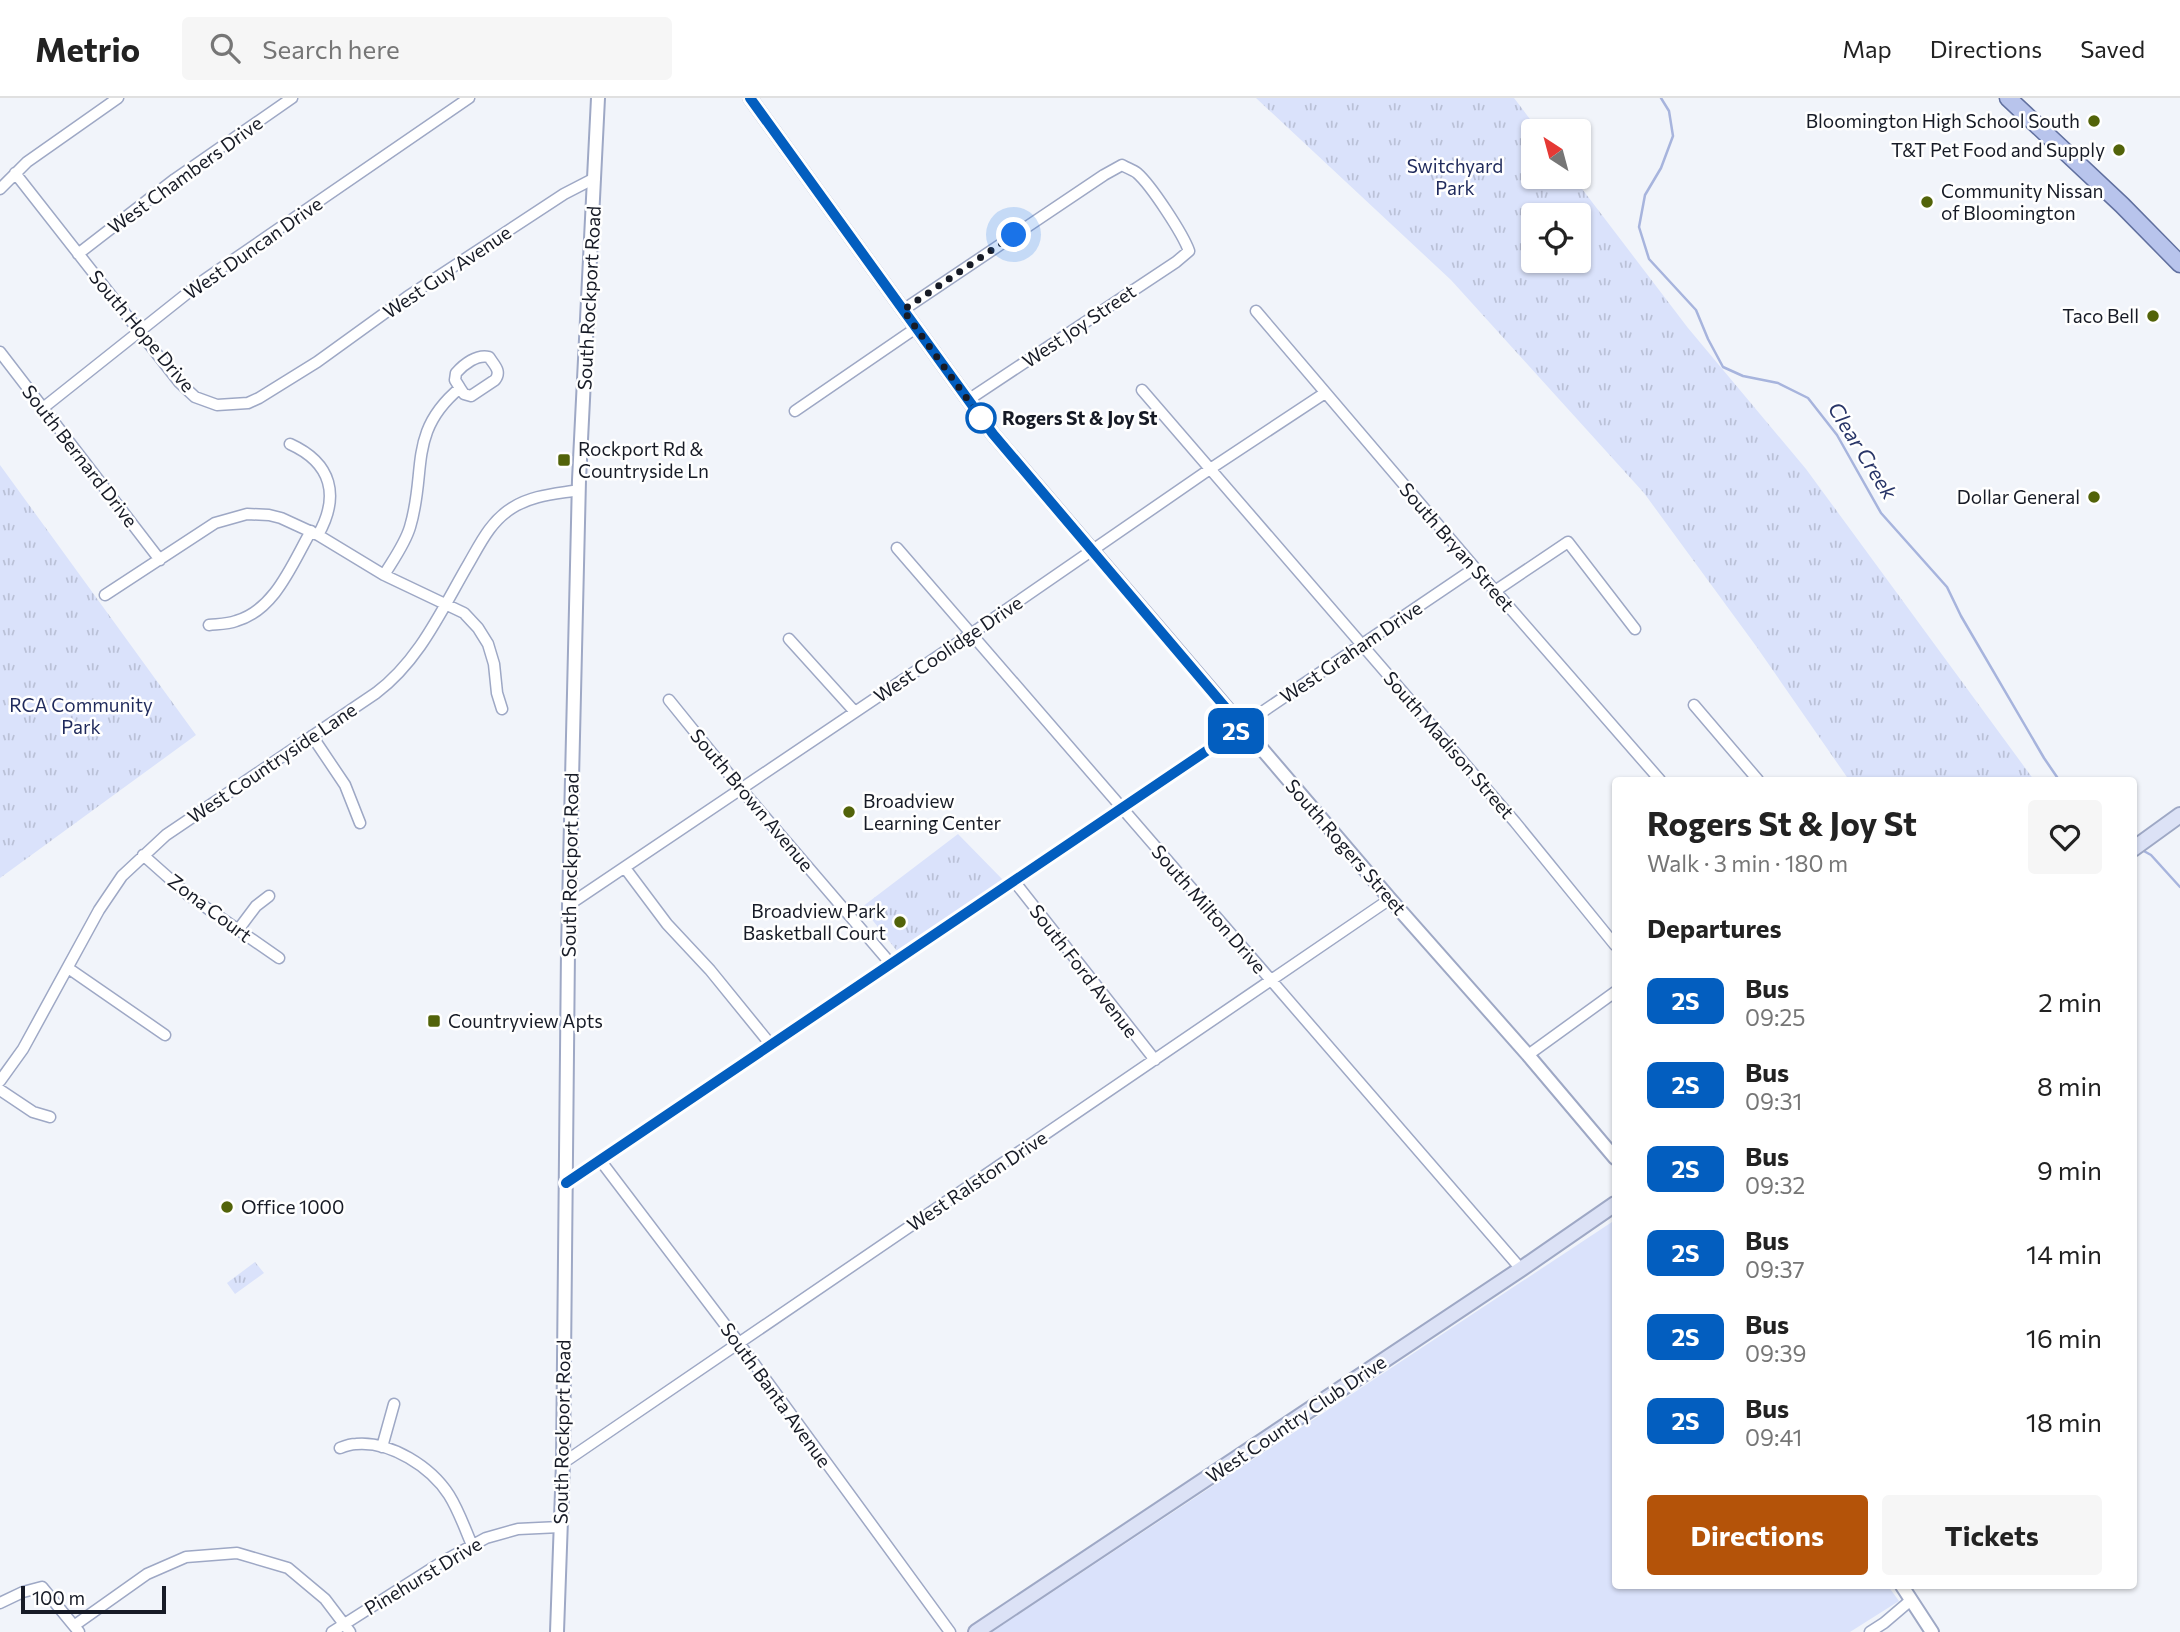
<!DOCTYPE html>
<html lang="en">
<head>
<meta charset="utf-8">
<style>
  :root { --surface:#fff; --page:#f6f6f6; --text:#222; --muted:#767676; --line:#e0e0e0; --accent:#b45309 }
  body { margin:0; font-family:Commissioner,sans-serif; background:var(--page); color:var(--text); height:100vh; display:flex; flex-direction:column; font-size:26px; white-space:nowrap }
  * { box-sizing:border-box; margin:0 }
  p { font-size:23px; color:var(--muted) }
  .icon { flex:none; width:38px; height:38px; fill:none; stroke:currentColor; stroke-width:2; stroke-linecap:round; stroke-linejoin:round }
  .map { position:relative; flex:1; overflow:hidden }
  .drawer { position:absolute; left:1612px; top:679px; width:525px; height:812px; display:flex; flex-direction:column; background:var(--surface); border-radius:7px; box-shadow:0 2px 5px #0004 }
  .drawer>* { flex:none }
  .badge { padding:0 14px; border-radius:10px; font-size:24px; line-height:46px }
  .needle { width:46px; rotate:324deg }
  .fabs { position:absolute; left:1521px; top:21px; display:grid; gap:14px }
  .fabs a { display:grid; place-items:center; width:70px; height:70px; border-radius:7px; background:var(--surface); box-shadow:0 2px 5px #0004; font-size:35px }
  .scale { position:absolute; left:21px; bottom:18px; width:145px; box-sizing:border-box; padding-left:7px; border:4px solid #171b26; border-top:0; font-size:19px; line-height:24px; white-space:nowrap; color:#171b26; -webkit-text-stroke:5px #fff; paint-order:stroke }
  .you { position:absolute; width:35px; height:35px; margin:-18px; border:5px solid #fff; border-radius:50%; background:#1a73e8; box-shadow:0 0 0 10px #1a73e833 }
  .map>.badge { position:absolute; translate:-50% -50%; box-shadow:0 0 0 4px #fff }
  h2 { padding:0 35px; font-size:26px; line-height:63px }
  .round { display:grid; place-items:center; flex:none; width:74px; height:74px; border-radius:7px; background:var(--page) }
  .head { display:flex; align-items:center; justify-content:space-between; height:119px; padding:0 35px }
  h1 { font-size:33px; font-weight:700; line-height:52px }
  .button { display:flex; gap:14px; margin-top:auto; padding:14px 35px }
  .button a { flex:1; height:80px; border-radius:7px; background:var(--accent); color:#fff; font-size:28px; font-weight:700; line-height:80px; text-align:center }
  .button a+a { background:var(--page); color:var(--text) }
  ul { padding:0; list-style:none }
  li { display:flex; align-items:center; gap:21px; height:84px; padding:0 35px }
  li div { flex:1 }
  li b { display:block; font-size:26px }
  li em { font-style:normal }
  li .badge { min-width:77px; font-weight:700; text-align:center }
  header { display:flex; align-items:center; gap:42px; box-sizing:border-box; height:98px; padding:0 35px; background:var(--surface); border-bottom:2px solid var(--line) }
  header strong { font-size:33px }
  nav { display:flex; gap:38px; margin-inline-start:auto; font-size:24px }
  .search { width:490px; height:63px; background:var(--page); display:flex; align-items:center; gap:18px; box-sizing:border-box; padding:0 24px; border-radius:7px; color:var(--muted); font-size:26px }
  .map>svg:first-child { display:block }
</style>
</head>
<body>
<header>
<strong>Metrio</strong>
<div class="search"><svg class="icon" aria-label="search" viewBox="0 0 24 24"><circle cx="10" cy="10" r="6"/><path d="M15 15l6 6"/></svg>Search here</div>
<nav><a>Map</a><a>Directions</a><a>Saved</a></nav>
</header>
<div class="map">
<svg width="2180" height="1534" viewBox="0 0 2180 1534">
  <defs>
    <pattern id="park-tufts" width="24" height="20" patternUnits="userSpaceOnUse" patternTransform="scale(1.75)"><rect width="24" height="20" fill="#dae2fb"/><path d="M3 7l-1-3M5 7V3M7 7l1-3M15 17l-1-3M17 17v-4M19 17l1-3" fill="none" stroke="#bac1d7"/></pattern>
  </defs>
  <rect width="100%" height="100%" fill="#f1f4fa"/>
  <!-- grass -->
  <path fill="#dae2fb" d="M1615,1122V1488H1888L1899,1503L1850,1534H992Z"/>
  <!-- park -->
  <path fill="url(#park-tufts)" fill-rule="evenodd" d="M1256,0H1514L1539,33H1533V79H1573L1688,230L1806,371L2034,682H1849L1756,548L1644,395L1451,182ZM1533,117H1578V163H1533Z
    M0,367L196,637L0,780Z
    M958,736L1004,783L897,853L862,809Z
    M255,1164L264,1175L235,1196L227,1185Z"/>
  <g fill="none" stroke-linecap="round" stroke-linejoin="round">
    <!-- stream -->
    <path stroke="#a7b4dd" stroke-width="2.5" d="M1661,0L1669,13L1673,38L1661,70L1645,97L1639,129L1649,161L1696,212L1708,241L1723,269L1743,278L1778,285L1808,300L1837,337L1881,415L1947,489L1961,518L2044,660L2059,682
      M2142,752L2151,757L2180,789"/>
    <defs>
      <path id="minor" d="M15,75L179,284L195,299L217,307L248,305L259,300L317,264L407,199L564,96L595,80
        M0,91L27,64L118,0
        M78,156L175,81L292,0
        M903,212L1104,77L1122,67C1127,70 1133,72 1137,75C1151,87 1183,136 1189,153L1176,164L968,302
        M1256,213L1475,470L1660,682
        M0,254L160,462
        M1142,292L1515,724L1615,847
        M43,310L204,182L469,0
        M795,313L916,230
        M290,346C332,365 340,398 318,437
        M897,450L1521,1171
        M384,477C393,462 405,446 410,429C427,373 407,334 460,290L464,296L471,298L495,282C502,273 494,267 489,259C477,256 464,266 456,275L455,282L460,290
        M1495,493L1568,444L1635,531
        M105,497L215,425L247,416L269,417L281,420L318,437L384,477L464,515L478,530L488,546L494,566L497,595L502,611
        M209,527C218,526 228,526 236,523C275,512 292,466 311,433
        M789,541L855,614
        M669,602L741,691L891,866
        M1694,607L1758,682
        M312,638L345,687L360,725
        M143,757L188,797L279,860
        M625,770L667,826L710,872L771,947
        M1014,783L1155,962
        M570,806L971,536L1210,371L1325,295
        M238,832L256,808L269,798
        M68,870L165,937
        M1528,957L1615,894
        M0,983L23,951L99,812L122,778L166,737L376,595C420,562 442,511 469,465C481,444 491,423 512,410C532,397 556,396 579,392
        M0,992L33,1014L50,1019
        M600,1062L739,1245L950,1534
        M566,1085L1475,470
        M382,1349L394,1306
        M340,1350C345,1348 351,1346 356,1346C391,1343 431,1369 449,1397C459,1413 465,1431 472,1447
        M563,1365L1390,801
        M0,1505L23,1494L42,1489L79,1534
        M75,1527L147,1476L186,1459L237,1455L288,1470L325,1501L350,1534
        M332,1534L442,1464L486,1440L518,1431L560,1429
        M1870,1534L1884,1525L1911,1502"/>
      <path id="tertiary" d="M750,0L993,336L1390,801L1528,957L1615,1060
        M1902,1488L1932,1534
        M557,1534L563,1365L568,852L579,382L598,0"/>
      <path id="secondary" d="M2133,751L2180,717
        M976,1534L1521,1171L1615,1106"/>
      <path id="primary" d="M2008,0L2122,107L2180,166"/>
    </defs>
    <!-- minor casing -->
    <use href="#minor" stroke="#9ea8c5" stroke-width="13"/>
    <!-- tertiary casing -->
    <use href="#tertiary" stroke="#9ea8c5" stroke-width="16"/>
    <!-- secondary casing -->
    <use href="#secondary" stroke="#9ea8c5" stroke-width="18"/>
    <!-- primary casing -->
    <use href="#primary" stroke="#61709f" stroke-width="19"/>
    <!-- minor -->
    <use href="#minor" stroke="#fff" stroke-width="10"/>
    <!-- tertiary -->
    <use href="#tertiary" stroke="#fff" stroke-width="12"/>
    <!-- secondary -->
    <use href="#secondary" stroke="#dce2f6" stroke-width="14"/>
    <!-- primary -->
    <use href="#primary" stroke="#b8c4ec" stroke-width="16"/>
  </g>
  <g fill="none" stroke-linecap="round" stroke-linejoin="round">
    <defs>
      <path id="line" d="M566,1085L1242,629L993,336L750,0"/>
    </defs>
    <!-- line casing -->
    <use href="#line" stroke="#fff" stroke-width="16"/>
    <!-- line -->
    <use href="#line" stroke="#035ebf" stroke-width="10"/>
    <!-- walk -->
    <path stroke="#171b26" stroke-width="7" stroke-dasharray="0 12.6" d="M981,320L903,212L1014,137"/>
  </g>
  <!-- markers -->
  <g fill="#526309" stroke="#fff" stroke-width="2.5">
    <circle cx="2094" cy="23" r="7"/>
    <circle cx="2119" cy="52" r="7"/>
    <circle cx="1927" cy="104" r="7"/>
    <circle cx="2153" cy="218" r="7"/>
    <rect x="557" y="355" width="14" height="14" rx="3.5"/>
    <circle cx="2094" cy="399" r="7"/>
    <circle cx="849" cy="714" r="7"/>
    <circle cx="900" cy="824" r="7"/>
    <rect x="427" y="916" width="14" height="14" rx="3.5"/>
    <circle cx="227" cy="1109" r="7"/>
  </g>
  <circle fill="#fff" stroke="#035ebf" stroke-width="3.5" cx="981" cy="320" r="14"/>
  <g text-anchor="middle" stroke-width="5" stroke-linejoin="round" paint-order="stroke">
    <!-- poi labels -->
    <g font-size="19" fill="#171b26" stroke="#fff" text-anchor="end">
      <text x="2080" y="30">Bloomington High School South</text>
      <text x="2105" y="59">T&amp;T Pet Food and Supply</text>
      <text x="1941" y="100" text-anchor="start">Community Nissan<tspan x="1941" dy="22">of Bloomington</tspan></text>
      <text x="2139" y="225">Taco Bell</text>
      <text x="578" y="358" text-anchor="start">Rockport Rd &amp;<tspan x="578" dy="22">Countryside Ln</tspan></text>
      <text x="2080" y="406">Dollar General</text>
      <text x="863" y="710" text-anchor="start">Broadview<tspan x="863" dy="22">Learning Center</tspan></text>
      <text x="886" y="820">Broadview Park<tspan x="886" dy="22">Basketball Court</tspan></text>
      <text x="448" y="930" text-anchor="start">Countryview Apts</text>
      <text x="241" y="1116" text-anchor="start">Office 1000</text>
    </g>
    <!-- park labels -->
    <g font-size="19" fill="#1f2a5c" stroke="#fff">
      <text x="1455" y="75">Switchyard<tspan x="1455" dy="22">Park</tspan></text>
      <text x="81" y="614">RCA Community<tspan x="81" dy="22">Park</tspan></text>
    </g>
    <!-- street labels -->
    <g font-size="19" fill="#171b26" stroke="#fff">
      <text transform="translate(185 77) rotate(-36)" y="7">West Chambers Drive</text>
      <text transform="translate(253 150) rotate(-35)" y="7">West Duncan Drive</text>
      <text transform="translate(447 174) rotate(-34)" y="7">West Guy Avenue</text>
      <text transform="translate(589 200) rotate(-87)" y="7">South Rockport Road</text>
      <text transform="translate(1079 228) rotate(-34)" y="7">West Joy Street</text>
      <text transform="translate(142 233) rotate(50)" y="7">South Hope Drive</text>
      <text transform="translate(80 358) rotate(52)" y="7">South Bernard Drive</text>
      <text transform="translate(1457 449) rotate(49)" y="7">South Bryan Street</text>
      <text transform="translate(948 551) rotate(-34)" y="7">West Coolidge Drive</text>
      <text transform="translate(1351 554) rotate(-34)" y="7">West Graham Drive</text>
      <text transform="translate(1449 647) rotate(49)" y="7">South Madison Street</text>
      <text transform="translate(272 665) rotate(-34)" y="7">West Countryside Lane</text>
      <text transform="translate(752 702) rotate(50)" y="7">South Brown Avenue</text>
      <text transform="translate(1346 749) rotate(49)" y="7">South Rogers Street</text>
      <text transform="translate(570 767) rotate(-89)" y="7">South Rockport Road</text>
      <text transform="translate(210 810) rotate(37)" y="7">Zona Court</text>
      <text transform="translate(1209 811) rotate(49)" y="7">South Milton Drive</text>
      <text transform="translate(1084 873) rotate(52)" y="7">South Ford Avenue</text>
      <text transform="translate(977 1083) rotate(-34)" y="7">West Ralston Drive</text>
      <text transform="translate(776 1297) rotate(54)" y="7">South Banta Avenue</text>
      <text transform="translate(1296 1321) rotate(-34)" y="7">West Country Club Drive</text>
      <text transform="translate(562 1334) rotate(-89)" y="7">South Rockport Road</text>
      <text transform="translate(423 1478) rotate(-31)" y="7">Pinehurst Drive</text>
    </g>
    <!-- stop labels -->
    <g font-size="19" font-weight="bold" fill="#171b26" stroke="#fff" text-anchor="start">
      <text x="1002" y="327">Rogers St &amp; Joy St</text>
    </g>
    <!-- water labels -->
    <g font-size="21" font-style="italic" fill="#283568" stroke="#fff">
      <text transform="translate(1862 353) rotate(58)" y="7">Clear Creek</text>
    </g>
  </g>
</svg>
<div class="fabs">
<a><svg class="needle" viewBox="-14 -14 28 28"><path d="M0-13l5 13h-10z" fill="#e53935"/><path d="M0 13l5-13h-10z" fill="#767676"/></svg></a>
<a><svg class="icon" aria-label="locate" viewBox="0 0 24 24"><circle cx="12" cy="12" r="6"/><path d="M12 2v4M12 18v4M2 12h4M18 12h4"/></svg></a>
</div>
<div class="scale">100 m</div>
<div class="you" style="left:1014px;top:137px"></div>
<b class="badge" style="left:1236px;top:633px;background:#035ebf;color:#fff">2S</b>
<section class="drawer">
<div class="head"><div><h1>Rogers St &amp; Joy St</h1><p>Walk · 3 min · 180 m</p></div><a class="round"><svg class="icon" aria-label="heart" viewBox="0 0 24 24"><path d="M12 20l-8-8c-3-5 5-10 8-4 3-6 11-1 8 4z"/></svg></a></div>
<h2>Departures</h2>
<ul>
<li><span class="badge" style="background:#035ebf;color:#fff">2S</span><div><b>Bus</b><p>09:25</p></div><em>2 min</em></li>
<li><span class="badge" style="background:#035ebf;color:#fff">2S</span><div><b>Bus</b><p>09:31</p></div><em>8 min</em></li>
<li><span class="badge" style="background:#035ebf;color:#fff">2S</span><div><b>Bus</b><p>09:32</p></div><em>9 min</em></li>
<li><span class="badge" style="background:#035ebf;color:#fff">2S</span><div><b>Bus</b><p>09:37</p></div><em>14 min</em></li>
<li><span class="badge" style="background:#035ebf;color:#fff">2S</span><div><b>Bus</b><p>09:39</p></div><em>16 min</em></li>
<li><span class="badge" style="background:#035ebf;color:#fff">2S</span><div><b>Bus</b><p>09:41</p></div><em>18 min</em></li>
</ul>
<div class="button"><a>Directions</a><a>Tickets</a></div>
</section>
</div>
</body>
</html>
